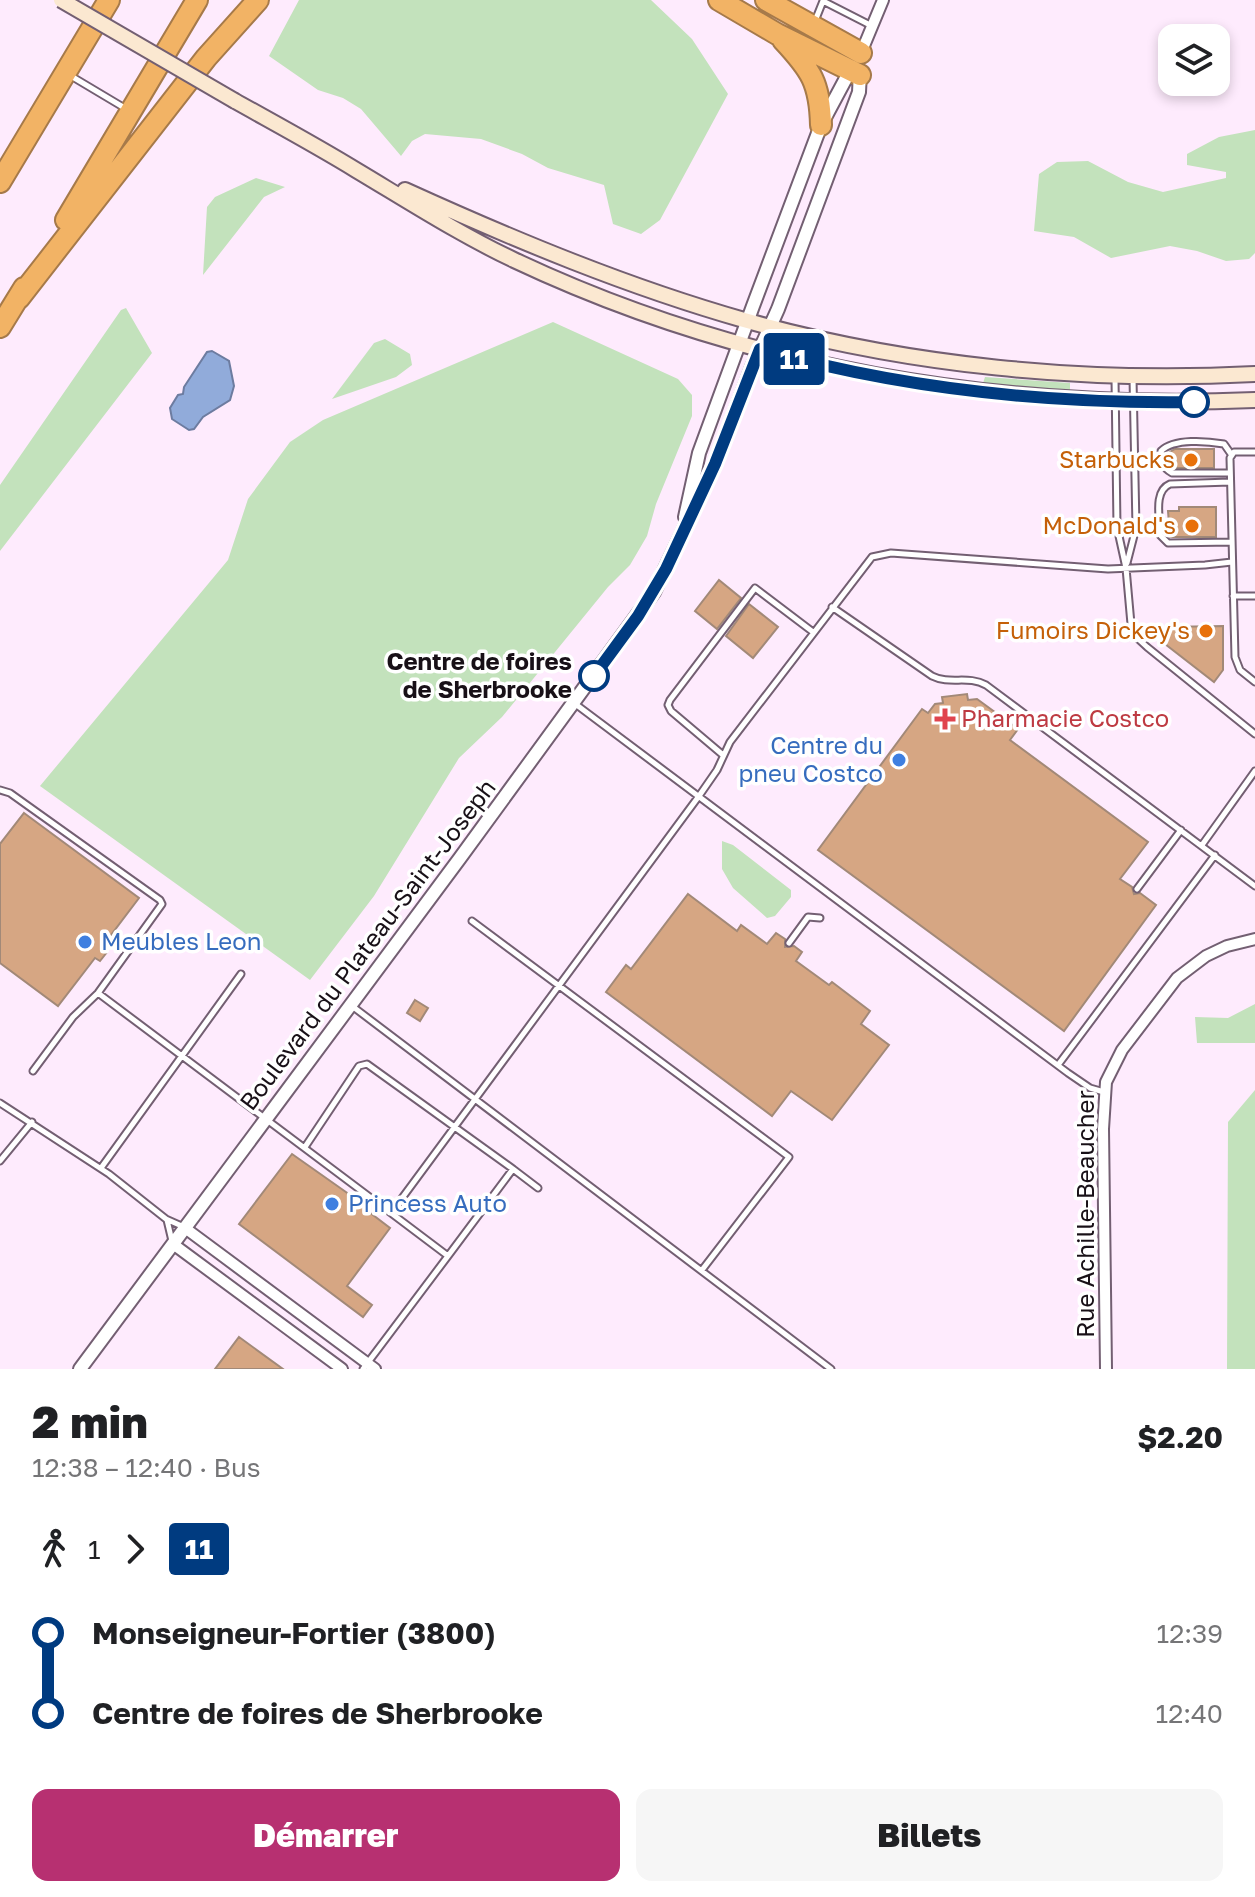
<!DOCTYPE html>
<html lang="fr">
<head>
<meta charset="utf-8">
<style>
  :root { --surface:#fff; --page:#f6f6f6; --text:#202124; --muted:#757577; --accent:#b73071 }
  body { margin:0; font-family:"Golos Text",sans-serif; background:var(--page); color:var(--text); height:100vh; display:flex; flex-direction:column; font-size:30px; white-space:nowrap }
  * { box-sizing:border-box; margin:0 }
  p { font-size:26px; color:var(--muted) }
  .icon { flex:none; width:44px; height:44px; fill:none; stroke:currentColor; stroke-width:2; stroke-linecap:round; stroke-linejoin:round }
  .map { position:relative; height:1369px; overflow:hidden }
  .details { display:flex; flex-direction:column; background:var(--surface); flex:1 }
  .details>* { flex:none }
  .badge { padding:0 16px; border-radius:6px; font-size:28px; line-height:52px }
  .tools { position:absolute; left:1158px; top:24px; display:grid; gap:16px }
  .tools a { display:grid; place-items:center; width:72px; height:72px; border-radius:16px; background:var(--surface); box-shadow:0 4px 12px #0003; font-size:40px }
  .map>.badge { position:absolute; translate:-50% -50%; box-shadow:0 0 0 4px #fff }
  .legs { display:flex; align-items:center; gap:12px; height:88px; padding:0 32px; font-size:26px }
  .legs p { margin-inline-start:auto }
  .head { display:flex; align-items:center; justify-content:space-between; height:136px; padding:0 32px }
  h1 { font-size:44px; font-weight:800; line-height:60px }
  .primary-button { display:flex; gap:16px; margin-top:auto; padding:16px 32px }
  .primary-button a { flex:1; height:92px; border-radius:16px; background:var(--accent); color:#fff; font-size:32px; font-weight:800; line-height:92px; text-align:center }
  .primary-button a+a { background:var(--page); color:var(--text) }
  ul { padding:0 32px; list-style:none }
  li { display:flex; align-items:center; gap:28px; height:80px; font-size:30px }
  li i { display:grid; place-items:center; width:12px; height:100%; margin:0 10px; background:currentColor }
  li i::after { content:''; width:20px; height:20px; margin:-10px; border:6px solid; border-radius:50%; background:var(--surface) }
  li p { margin-inline-start:auto }
  li:first-child i { background:linear-gradient(#0000 50%,currentColor 0) }
  li:last-child i { background:linear-gradient(currentColor 50%,#0000 0) }
  .map>svg:first-child { display:block }
</style>
</head>
<body>
<div class="map">
<svg width="1255" height="1369" viewBox="0 0 1255 1369">
  <rect width="100%" height="100%" fill="#feebfd"/>
  <!-- green -->
  <path fill="#c3e2bc" d="M299,0H651L692,39L728,94L660,220L641,234L613,224L604,185L548,168L522,154L481,139L425,134L412,141L401,156L361,109L343,98L318,90L269,56Z
    M1255,130V253L1249,259L1226,261L1197,251L1170,246L1111,258L1074,237L1034,231L1039,174L1057,162L1088,161L1128,182L1163,192L1226,178V172L1187,165V154L1219,137Z
    M256,178L285,187L264,197L203,275L207,207L215,197Z
    M126,308L152,353L0,551V485L121,310Z
    M553,322L678,379L692,395V416L656,504L647,536L630,565L608,587L502,717L459,758L374,896L310,980L40,786L228,560L248,499L290,442L323,420Z
    M385,339L410,354L412,365L396,377L332,399L374,343Z
    M985,377L1070,383V391L983,383Z
    M722,841L733,845L791,890V897L775,916L767,918L733,888L722,869Z
    M1255,1004V1043H1197L1195,1017L1228,1018Z
    M1255,1090V1369H1227L1228,1122Z"/>
  <!-- water -->
  <path fill="#91abda" stroke="#6d7ca0" stroke-width="2" d="M212,351L229,361L234,386L230,400L203,417L194,429L189,430L172,419L170,408L178,395L183,394L184,387L207,352Z"/>
  <!-- building -->
  <path fill="#d6a683" stroke="#a28978" stroke-width="2" d="M1175,449H1214V468H1174L1168,462V453Z
    M1179,507H1216V537H1170L1168,511H1179Z
    M719,580L741,598L717,629L695,611Z
    M749,604L778,627L753,658L726,636Z
    M1223,626V670L1214,682L1165,644V627Z
    M967,694L968,700L977,699L1018,729L1010,740L1148,842L1120,879L1132,887L1134,894L1140,893L1156,905L1064,1031L818,850L922,709L928,713L935,704L943,703L942,697Z
    M24,813L139,898L102,947L107,952L104,956L100,961L95,958L58,1006L0,963V844Z
    M688,894L737,931L741,925L767,944L776,933L785,939V947L794,946L802,952L796,961L829,985L832,982L870,1011L861,1024L889,1045L832,1120L791,1091L772,1116L606,992L626,965L631,969Z
    M415,1000L428,1008L420,1021L407,1013Z
    M292,1154L353,1197L352,1199L390,1228L347,1286L372,1305L363,1317L239,1224Z
    M239,1337L283,1369H215Z"/>
  <g fill="none" stroke-linecap="round" stroke-linejoin="round">
    <defs>
      <path id="service" d="M823,1L872,26
        M815,21L823,1
        M71,76L128,110
        M1115,378L1117,527L1126,568L1131,624L1135,636L1147,647L1255,734
        M1255,452H1234L1230,458L1235,657L1240,670L1255,682
        M1230,473H1172C1162,467 1161,462 1161,451C1174,438 1207,441 1224,444L1231,454
        M1230,482L1170,484C1153,491 1160,518 1160,535L1168,543L1232,542
        M1127,563L1136,528L1133,378
        M1233,596H1255
        M832,607L932,676C950,685 968,675 986,685L1255,886
        M574,703L1068,1073L1090,1088L1104,1092
        M723,755L671,711L668,705L670,700L755,588L813,632
        M0,790L10,793L160,900L162,904L98,993L73,1017L33,1071
        M1202,845L1255,771
        M1137,889L1181,830
        M472,921L789,1157L702,1270
        M789,943L808,917L820,918
        M98,993L391,1213L699,796L717,770L730,742L872,557L891,553L1108,569L1205,565L1232,562
        M352,1006L831,1369
        M1058,1065L1215,855
        M0,1103L109,1174L166,1219L184,1227
        M305,1147L359,1066L367,1064L513,1169L448,1256L391,1213
        M0,1161L32,1122
        M101,1168L241,974
        M513,1169L538,1188
        M167,1220L172,1241
        M363,1369L448,1256"/>
      <path id="minor" d="M861,53L883,0
        M185,1228L375,1369
        M173,1244L342,1369
        M1106,1369L1103,1129L1106,1082L1122,1050L1177,978L1206,956L1227,946L1255,939"/>
      <path id="tertiary" d="M685,517L699,453L753,306L821,125L852,67
        M80,1369L460,858L654,592L715,464L752,367L778,309L859,92L860,72"/>
      <path id="secondary" d="M235,101C276,124 317,146 356,170C408,201 459,234 514,260C745,369 1000,411 1255,400
        M405,190C515,240 628,287 744,320C909,366 1084,383 1255,374"/>
      <path id="motorway" d="M719,0L777,34L860,75
        M766,0L861,53
        M783,40C811,70 820,83 821,125
        M0,182L109,0
        M66,220L197,0
        M19,298L206,58L258,0
        M0,327L24,288"/>
    </defs>
    <!-- service casing -->
    <use href="#service" stroke="#735f72" stroke-width="9"/>
    <!-- minor casing -->
    <use href="#minor" stroke="#735f72" stroke-width="14"/>
    <!-- tertiary casing -->
    <use href="#tertiary" stroke="#735f72" stroke-width="16"/>
    <!-- secondary casing -->
    <use href="#secondary" stroke="#735f72" stroke-width="18"/>
    <!-- motorway casing -->
    <use href="#motorway" stroke="#a67a4a" stroke-width="24"/>
    <!-- service -->
    <use href="#service" stroke="#fff" stroke-width="5"/>
    <!-- minor -->
    <use href="#minor" stroke="#fff" stroke-width="10"/>
    <!-- tertiary -->
    <use href="#tertiary" stroke="#fff" stroke-width="12"/>
    <!-- secondary -->
    <use href="#secondary" stroke="#fbe8d1" stroke-width="14"/>
    <!-- motorway -->
    <use href="#motorway" stroke="#f2b365" stroke-width="20"/>
    <defs>
      <path id="secondary-bridge" d="M61,0L235,101"/>
    </defs>
    <!-- secondary-bridge casing -->
    <use href="#secondary-bridge" stroke="#735f72" stroke-width="18" stroke-linecap="butt"/>
    <!-- secondary-bridge -->
    <use href="#secondary-bridge" stroke="#fbe8d1" stroke-width="14"/>
  </g>
  <g fill="none" stroke-linecap="round" stroke-linejoin="round">
    <defs>
      <path id="line-1" d="M594,676L638,616L666,569L715,464L760,349C901,389 1048,404 1194,402"/>
    </defs>
    <!-- line-1 casing -->
    <use href="#line-1" stroke="#fff" stroke-width="18"/>
    <!-- line-1 -->
    <use href="#line-1" stroke="#003b80" stroke-width="12"/>
  </g>
  <!-- markers -->
  <g fill="#fff" stroke="#003b80" stroke-width="4">
    <circle cx="1194" cy="402" r="14"/>
    <circle cx="594" cy="676" r="14"/>
  </g>
  <g fill="#e8710a" stroke="#fff" stroke-width="3">
    <circle cx="1191" cy="460" r="8"/>
    <circle cx="1192" cy="526" r="8"/>
    <circle cx="1206" cy="631" r="8"/>
  </g>
  <path fill="#e0444e" stroke="#fff" stroke-width="3" d="M941 707h8v8h8v8h-8v8h-8v-8h-8v-8h8z"/>
  <g fill="#3f7fe0" stroke="#fff" stroke-width="3">
    <circle cx="899" cy="760" r="8"/>
    <circle cx="85" cy="942" r="8"/>
    <circle cx="332" cy="1204" r="8"/>
  </g>
  <g text-anchor="middle" stroke-width="7" stroke-linejoin="round" paint-order="stroke">
    <!-- food labels -->
    <g font-size="24" fill="#c56008" stroke="#fff" text-anchor="end">
      <text x="1175" y="468">Starbucks</text>
      <text x="1176" y="534">McDonald's</text>
      <text x="1190" y="639">Fumoirs Dickey's</text>
    </g>
    <!-- stop labels -->
    <g font-size="24" font-weight="bold" fill="#181017" stroke="#fff" text-anchor="end">
      <text x="572" y="670">Centre de foires<tspan x="572" dy="28">de Sherbrooke</tspan></text>
    </g>
    <!-- health labels -->
    <g font-size="24" fill="#be3a42" stroke="#fff" text-anchor="start">
      <text x="961" y="727">Pharmacie Costco</text>
    </g>
    <!-- shop labels -->
    <g font-size="24" fill="#366cbe" stroke="#fff" text-anchor="start">
      <text x="883" y="754" text-anchor="end">Centre du<tspan x="883" dy="28">pneu Costco</tspan></text>
      <text x="101" y="950">Meubles Leon</text>
      <text x="348" y="1212">Princess Auto</text>
    </g>
    <!-- street labels -->
    <g font-size="24" fill="#181017" stroke="#fff">
      <text transform="translate(368 945) rotate(-53)" y="8">Boulevard du Plateau-Saint-Joseph</text>
      <text transform="translate(1086 1214) rotate(-90)" y="8">Rue Achille-Beaucher</text>
    </g>
  </g>
</svg>
<div class="tools">
<a><svg class="icon" aria-label="layers" viewBox="0 0 24 24"><path d="M12 4l9 5-9 5-9-5zM3 14l9 5 9-5"/></svg></a>
</div>
<b class="badge" style="left:794px;top:359px;background:#003b80;color:#fff">11</b>
</div>
<section class="details">
<div class="head"><div><h1>2 min</h1><p>12:38 – 12:40 · Bus</p></div><b>$2.20</b></div>
<div class="legs"><svg class="icon" aria-label="walk" viewBox="0 0 24 24"><circle cx="13" cy="4" r="2"/><path d="M13 8l-2 6 4 7M11 14l-3 7M7 12l3-4h3l4 4"/></svg>1<svg class="icon" aria-label="forward" viewBox="0 0 24 24"><path d="M9 5l7 7-7 7"/></svg><b class="badge" style="background:#003b80;color:#fff">11</b></div>
<ul>
<li><i style="color:#003b80"></i><b>Monseigneur-Fortier (3800)</b><p>12:39</p></li>
<li><i style="color:#003b80"></i><b>Centre de foires de Sherbrooke</b><p>12:40</p></li>
</ul>
<div class="primary-button"><a>Démarrer</a><a>Billets</a></div>
</section>
</body>
</html>
